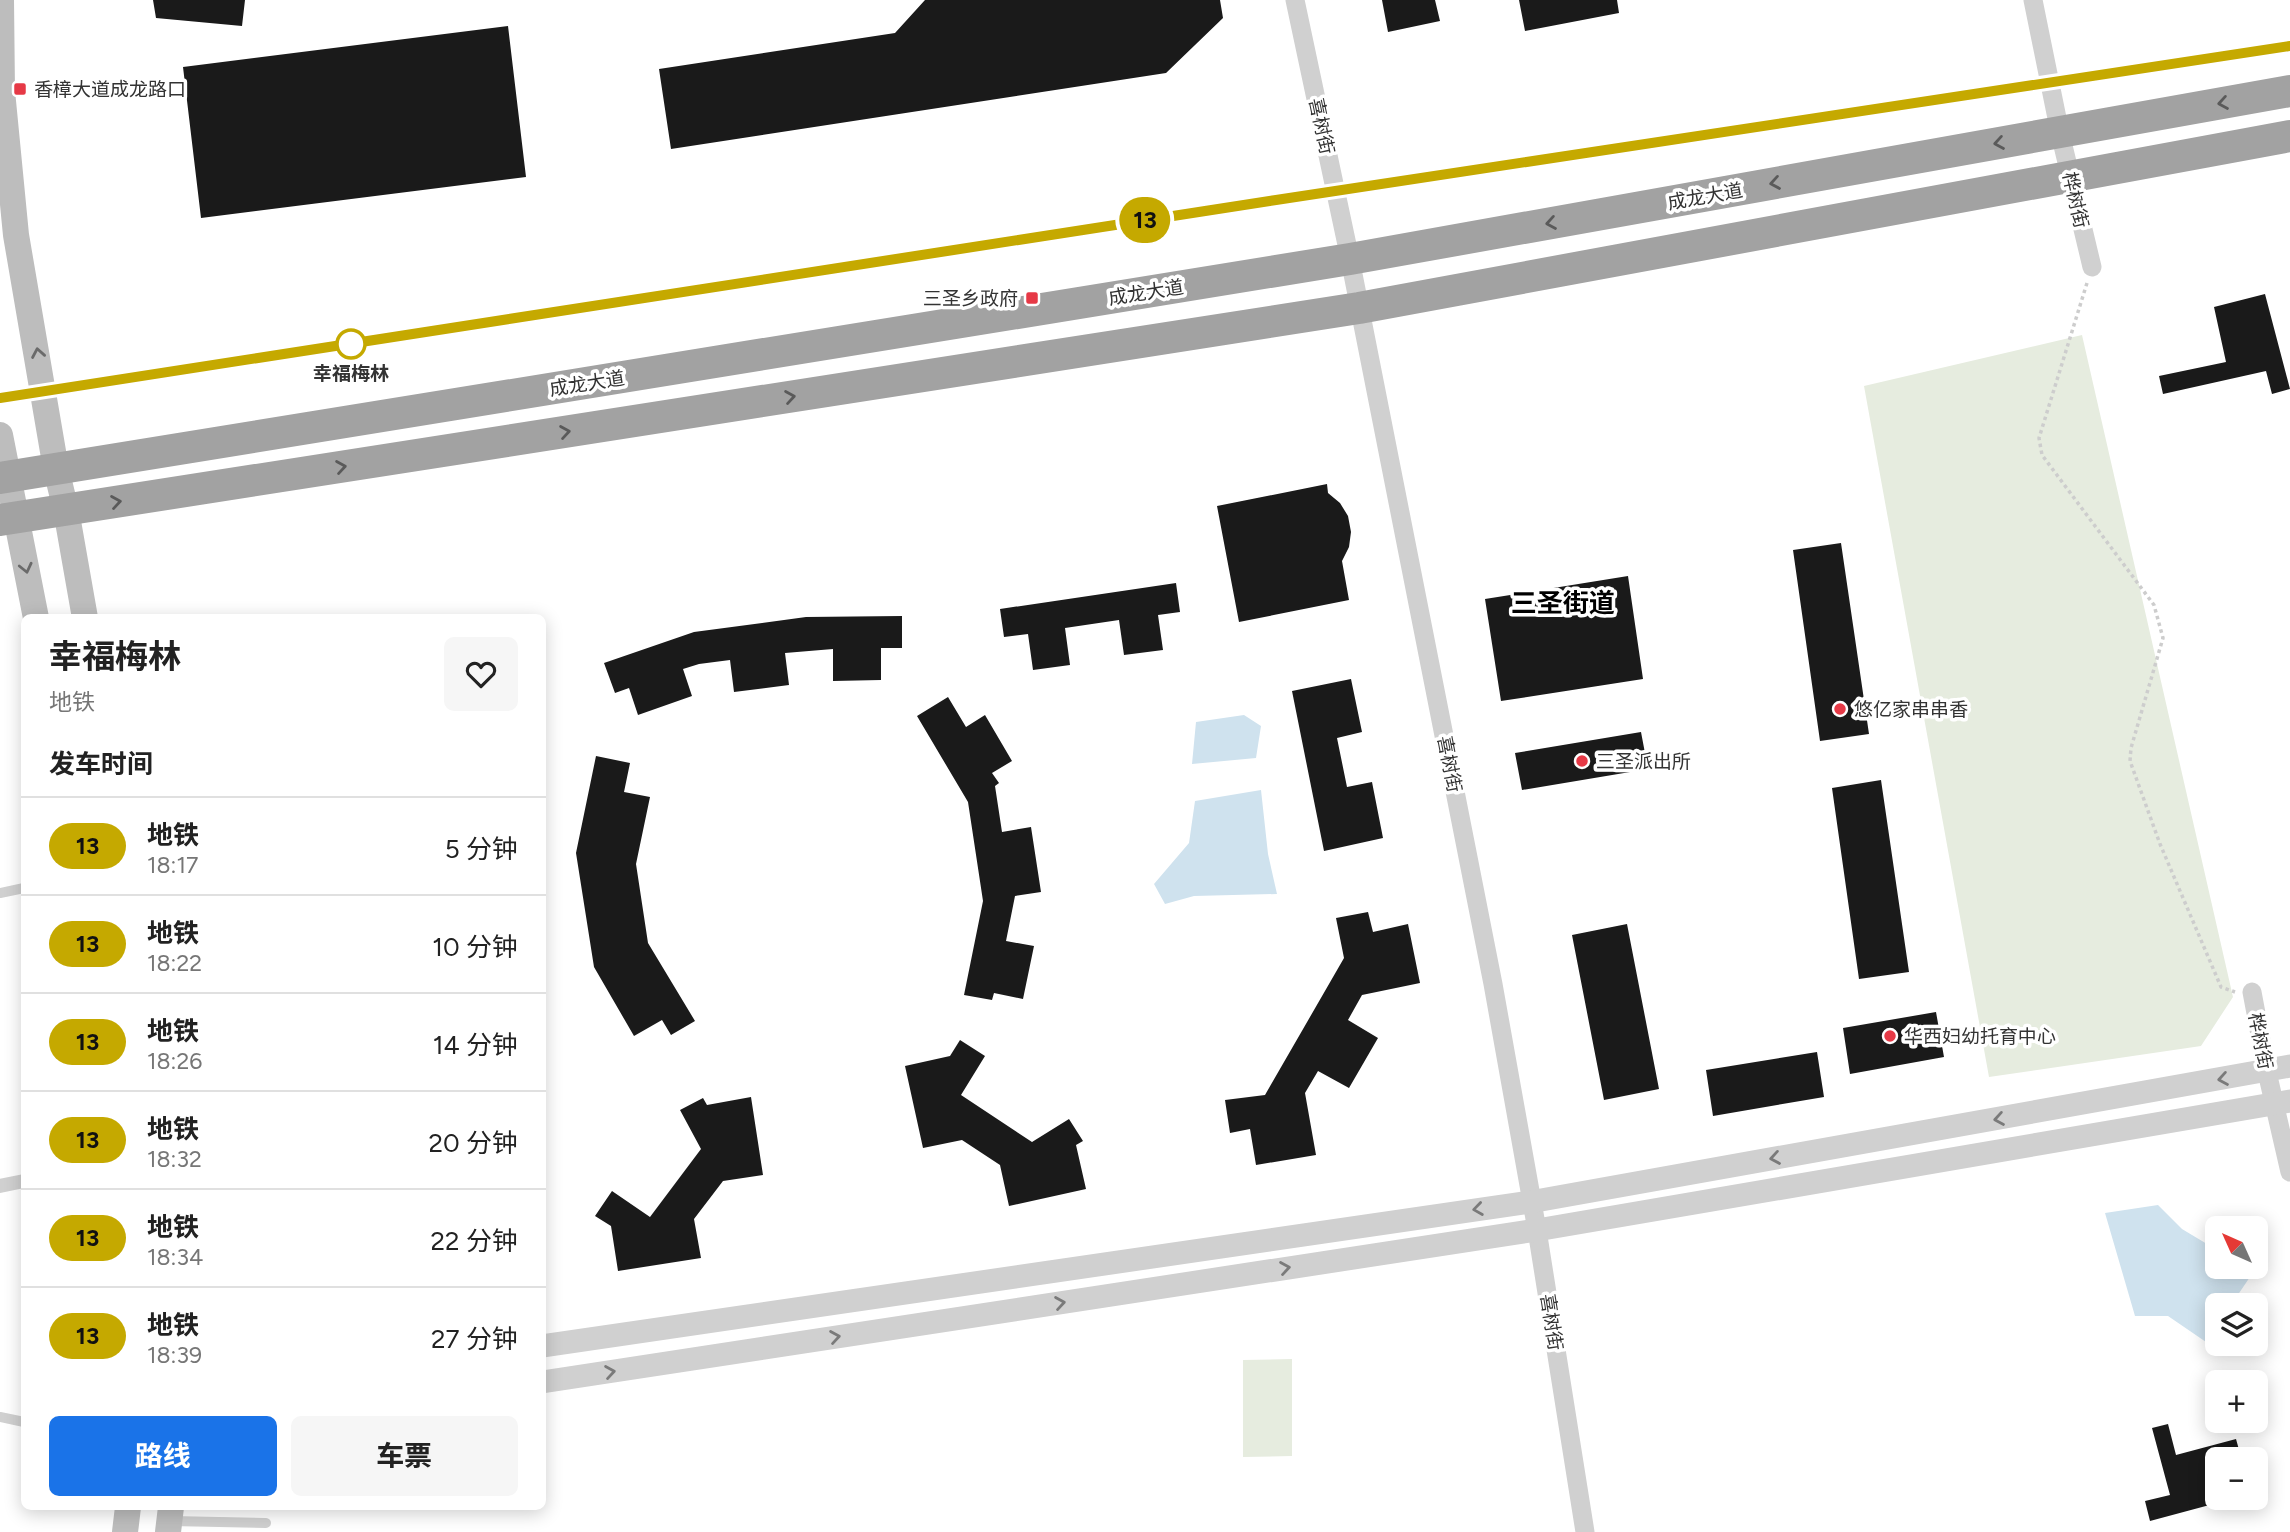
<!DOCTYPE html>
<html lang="zh">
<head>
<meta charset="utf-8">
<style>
  :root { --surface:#fff; --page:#f6f6f6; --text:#222; --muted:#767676; --line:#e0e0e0; --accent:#1a73e8 }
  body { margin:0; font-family:Figtree,"Noto Sans SC",sans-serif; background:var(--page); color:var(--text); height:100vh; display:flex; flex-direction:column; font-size:26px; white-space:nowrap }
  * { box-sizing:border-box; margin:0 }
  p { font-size:23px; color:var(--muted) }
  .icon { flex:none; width:38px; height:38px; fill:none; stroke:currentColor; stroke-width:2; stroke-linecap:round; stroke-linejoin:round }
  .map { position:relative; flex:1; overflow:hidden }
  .panel { position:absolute; left:21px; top:614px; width:525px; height:896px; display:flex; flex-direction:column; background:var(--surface); border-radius:10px; box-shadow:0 4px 18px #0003 }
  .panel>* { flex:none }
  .badge { padding:0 14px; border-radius:23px; font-size:24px; line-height:46px }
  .needle { width:46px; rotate:315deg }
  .buttons { position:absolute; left:2205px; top:1216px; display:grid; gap:14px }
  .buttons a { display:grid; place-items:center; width:63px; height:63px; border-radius:10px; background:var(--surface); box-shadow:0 4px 18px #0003; font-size:35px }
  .map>.badge { position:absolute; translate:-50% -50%; box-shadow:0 0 0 4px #fff }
  h2 { padding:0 28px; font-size:26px; line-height:63px }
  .round { display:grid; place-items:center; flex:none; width:74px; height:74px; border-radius:10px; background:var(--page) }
  .summary { display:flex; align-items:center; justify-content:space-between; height:119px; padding:0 28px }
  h1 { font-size:33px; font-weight:700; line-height:52px }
  .primary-button { display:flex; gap:14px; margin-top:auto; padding:14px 28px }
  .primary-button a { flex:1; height:80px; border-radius:10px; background:var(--accent); color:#fff; font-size:28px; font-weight:700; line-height:80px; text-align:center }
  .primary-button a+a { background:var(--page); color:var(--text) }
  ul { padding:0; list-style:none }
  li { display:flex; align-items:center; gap:21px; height:98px; padding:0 28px; border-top:2px solid var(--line) }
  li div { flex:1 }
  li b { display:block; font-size:26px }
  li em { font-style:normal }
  li .badge { min-width:77px; font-weight:700; text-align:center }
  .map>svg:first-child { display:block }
</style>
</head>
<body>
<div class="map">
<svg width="2290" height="1532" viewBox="0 0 2290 1532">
  <rect width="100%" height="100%" fill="#fff"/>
  <!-- green -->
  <path fill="#e6ecdf" d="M2082,335L2233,997L2201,1046L1989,1077L1864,386Z
    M1292,1359V1456L1243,1457V1360Z"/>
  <!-- water -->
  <path fill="#cfe2ee" d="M1244,715L1261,726L1256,758L1192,764L1196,722Z
    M1261,790L1268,854L1277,894L1194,896L1165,904L1154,884L1189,843L1195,801Z
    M2158,1205L2182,1229L2217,1250V1267H2246L2254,1271L2231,1305L2217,1306V1325L2206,1342L2168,1316H2135L2105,1213Z"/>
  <!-- building -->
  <path fill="#1a1a1a" d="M153,0H245L242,26L156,18Z
    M925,0H1220L1223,18L1166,73L671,149L659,69L895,33Z
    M1382,0H1435L1440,21L1388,32Z
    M1519,0H1617L1619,13L1525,31Z
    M508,26L526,177L201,218L183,67Z
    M2265,294L2290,389L2272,394L2266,371L2163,394L2159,376L2226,362L2214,307Z
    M1327,484L1328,493L1340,503L1348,516L1351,532L1349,547L1342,561L1349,600L1239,622L1217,506Z
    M1841,543L1869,734L1820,741L1793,550Z
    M1628,576L1643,679L1501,701L1485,599Z
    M1176,583L1180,612L1158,615L1163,650L1124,655L1119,620L1065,628L1070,665L1033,670L1028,634L1004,637L1000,609Z
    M902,616V648H881V680L833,681V649L785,653L789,685L734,692L730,660L699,664L683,669L692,696L638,715L629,688L615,693L604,663L694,632L806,617Z
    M1351,679L1362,732L1337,738L1347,787L1372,782L1383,838L1324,851L1292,691Z
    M948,697L966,727L985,715L1012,761L992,773L999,783L995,786L1002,832L1031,827L1041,892L1015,896L1006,941L1034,946L1023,999L994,993L992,1000L964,995L983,901L968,802L917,716Z
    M1641,732L1648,769L1522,790L1515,753Z
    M596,756L630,763L624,792L650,797L636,864L648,943L695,1021L671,1035L662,1020L634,1036L594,967L576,853Z
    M1881,780L1909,972L1859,979L1832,788Z
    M1368,912L1373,932L1408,924L1420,983L1362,995L1348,1020L1378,1038L1349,1088L1318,1071L1305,1093L1316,1155L1256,1165L1250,1129L1230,1133L1225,1100L1265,1095L1344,958L1336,918Z
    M1627,924L1659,1089L1604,1100L1572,935Z
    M1936,1012L1944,1057L1850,1074L1843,1028Z
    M960,1040L985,1056L961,1095L1032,1142L1069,1119L1083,1141L1076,1145L1086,1189L1009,1206L1000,1165L962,1140L923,1148L905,1066L950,1056Z
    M1817,1052L1824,1097L1713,1116L1706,1070Z
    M751,1097L763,1175L723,1181L694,1219L701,1258L618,1271L611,1226L595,1216L612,1191L650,1217L701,1149L680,1110L703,1098L707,1105Z
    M2168,1424L2176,1455L2236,1439L2241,1457L2217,1460V1503L2150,1521L2145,1501L2170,1495L2152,1428Z"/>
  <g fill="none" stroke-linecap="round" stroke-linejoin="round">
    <!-- path -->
    <path stroke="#cdcdcd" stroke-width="3.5" stroke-dasharray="3.5 3.5" stroke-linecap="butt" d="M2087,283L2039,438L2042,455L2154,605L2163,638L2131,748L2130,761L2160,844L2221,987L2235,992"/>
    <!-- service -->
    <path stroke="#d0d0d0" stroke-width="10" d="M0,893L24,888
      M0,1417L24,1422
      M170,1521L266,1523"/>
    <!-- pedestrian -->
    <path stroke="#d0d0d0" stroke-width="14" d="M0,1186L24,1181"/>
    <!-- minor -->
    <path stroke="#d0d0d0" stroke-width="19" d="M1295,0L1350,259L1493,984L1537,1230L1585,1532
      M2033,0L2060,133L2092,267
      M2252,992L2267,1072L2290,1172"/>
    <!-- tertiary -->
    <path stroke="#d0d0d0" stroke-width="23" d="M542,1346L1530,1202L2290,1066
      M542,1382L1537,1230L2290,1101"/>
    <!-- secondary -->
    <path stroke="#bdbdbd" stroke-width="26" d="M1,0L2,91L16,235L56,469L66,510L85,618
      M0,435L36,618
      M125,1532L128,1507
      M168,1532L171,1507"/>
    <!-- trunk -->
    <path stroke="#a2a2a2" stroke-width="32" d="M0,478L1350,259L2290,91
      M0,520L1359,308L2290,136"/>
  </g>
  <!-- one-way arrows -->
  <defs><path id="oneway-chevron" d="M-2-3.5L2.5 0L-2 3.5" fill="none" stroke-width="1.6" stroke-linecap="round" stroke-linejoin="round" transform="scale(1.75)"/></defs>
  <g stroke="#5a5a5a">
    <use href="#oneway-chevron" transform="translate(2223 103) rotate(170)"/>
    <use href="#oneway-chevron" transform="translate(1999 143) rotate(170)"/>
    <use href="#oneway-chevron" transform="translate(1775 183) rotate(170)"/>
    <use href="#oneway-chevron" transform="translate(1551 223) rotate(170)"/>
    <use href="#oneway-chevron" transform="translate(790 397) rotate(-9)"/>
    <use href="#oneway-chevron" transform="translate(565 432) rotate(-9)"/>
    <use href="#oneway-chevron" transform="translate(341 467) rotate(-9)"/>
    <use href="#oneway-chevron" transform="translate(116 502) rotate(-9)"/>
  </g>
  <g stroke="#6a6a6a">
    <use href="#oneway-chevron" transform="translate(38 353) rotate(-100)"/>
    <use href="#oneway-chevron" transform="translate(26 568) rotate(77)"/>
  </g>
  <g stroke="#7a7a7a">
    <use href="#oneway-chevron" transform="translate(2223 1079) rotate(170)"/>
    <use href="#oneway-chevron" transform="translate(1999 1119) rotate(170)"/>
    <use href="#oneway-chevron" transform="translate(1775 1158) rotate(170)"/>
    <use href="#oneway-chevron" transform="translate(1478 1209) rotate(172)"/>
    <use href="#oneway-chevron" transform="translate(1285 1268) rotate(-9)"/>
    <use href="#oneway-chevron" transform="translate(1060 1303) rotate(-9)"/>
    <use href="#oneway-chevron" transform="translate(835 1337) rotate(-9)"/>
    <use href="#oneway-chevron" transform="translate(610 1372) rotate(-9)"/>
  </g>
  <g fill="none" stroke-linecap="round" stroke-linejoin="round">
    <defs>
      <path id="line" d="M0,398L1276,200L2290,46"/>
    </defs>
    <!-- line casing -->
    <use href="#line" stroke="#fff" stroke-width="16"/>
    <!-- line -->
    <use href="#line" stroke="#c5a900" stroke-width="10"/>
  </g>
  <!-- markers -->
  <g fill="#e63946" stroke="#fff" stroke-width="2.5">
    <rect x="13" y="82" width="14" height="14" rx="3.5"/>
    <rect x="1025" y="291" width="14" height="14" rx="3.5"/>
    <circle cx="1840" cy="709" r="7"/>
    <circle cx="1582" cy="761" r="7"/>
    <circle cx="1890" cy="1036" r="7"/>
  </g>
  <circle fill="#fff" stroke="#c5a900" stroke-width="3.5" cx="351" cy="344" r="14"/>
  <g text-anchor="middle" stroke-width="7" stroke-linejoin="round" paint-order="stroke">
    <!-- poi labels -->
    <g font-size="19" fill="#333" stroke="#fff" text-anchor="start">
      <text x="34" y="96">香樟大道成龙路口</text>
      <text x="1018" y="305" text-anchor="end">三圣乡政府</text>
      <text x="1854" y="716">悠亿家串串香</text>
      <text x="1596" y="768">三圣派出所</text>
      <text x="1904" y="1043">华西妇幼托育中心</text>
    </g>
    <!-- street labels -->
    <g font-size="19" fill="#333" stroke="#fff">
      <text transform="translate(1322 126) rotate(78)" y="7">喜树街</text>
      <text transform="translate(1705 196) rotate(-10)" y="7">成龙大道</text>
      <text transform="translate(2076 200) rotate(77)" y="7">桦树街</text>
      <text transform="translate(1146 292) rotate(-9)" y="7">成龙大道</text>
      <text transform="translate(587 383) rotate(-9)" y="7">成龙大道</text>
      <text transform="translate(1450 764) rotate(79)" y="7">喜树街</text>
      <text transform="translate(2261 1041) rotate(79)" y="7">桦树街</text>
      <text transform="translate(1552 1322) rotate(81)" y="7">喜树街</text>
    </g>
    <!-- stop labels -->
    <g font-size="19" font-weight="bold" fill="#333" stroke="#fff">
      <text x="351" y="380">幸福梅林</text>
    </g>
    <!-- district labels -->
    <g font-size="26" font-weight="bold" fill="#000" stroke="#fff">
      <text x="1563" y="612">三圣街道</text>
    </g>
  </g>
</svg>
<div class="buttons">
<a><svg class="needle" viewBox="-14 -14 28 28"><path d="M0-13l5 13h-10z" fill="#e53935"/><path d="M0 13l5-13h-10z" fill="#767676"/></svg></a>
<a><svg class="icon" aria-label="layers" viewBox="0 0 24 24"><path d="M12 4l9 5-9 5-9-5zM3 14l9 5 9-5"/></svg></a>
<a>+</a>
<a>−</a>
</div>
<b class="badge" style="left:1145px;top:220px;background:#c5a900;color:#111">13</b>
<section class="panel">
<div class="summary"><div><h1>幸福梅林</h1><p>地铁</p></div><a class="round"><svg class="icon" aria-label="heart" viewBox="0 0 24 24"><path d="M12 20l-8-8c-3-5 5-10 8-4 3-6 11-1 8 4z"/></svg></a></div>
<h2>发车时间</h2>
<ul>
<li><span class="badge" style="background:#c5a900;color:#111">13</span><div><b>地铁</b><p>18:17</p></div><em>5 分钟</em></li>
<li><span class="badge" style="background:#c5a900;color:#111">13</span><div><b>地铁</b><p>18:22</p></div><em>10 分钟</em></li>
<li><span class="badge" style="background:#c5a900;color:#111">13</span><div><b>地铁</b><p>18:26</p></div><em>14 分钟</em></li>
<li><span class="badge" style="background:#c5a900;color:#111">13</span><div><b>地铁</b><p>18:32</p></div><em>20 分钟</em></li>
<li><span class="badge" style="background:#c5a900;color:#111">13</span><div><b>地铁</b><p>18:34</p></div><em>22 分钟</em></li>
<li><span class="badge" style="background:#c5a900;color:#111">13</span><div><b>地铁</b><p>18:39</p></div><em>27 分钟</em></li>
</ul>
<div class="primary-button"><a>路线</a><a>车票</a></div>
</section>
</div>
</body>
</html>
